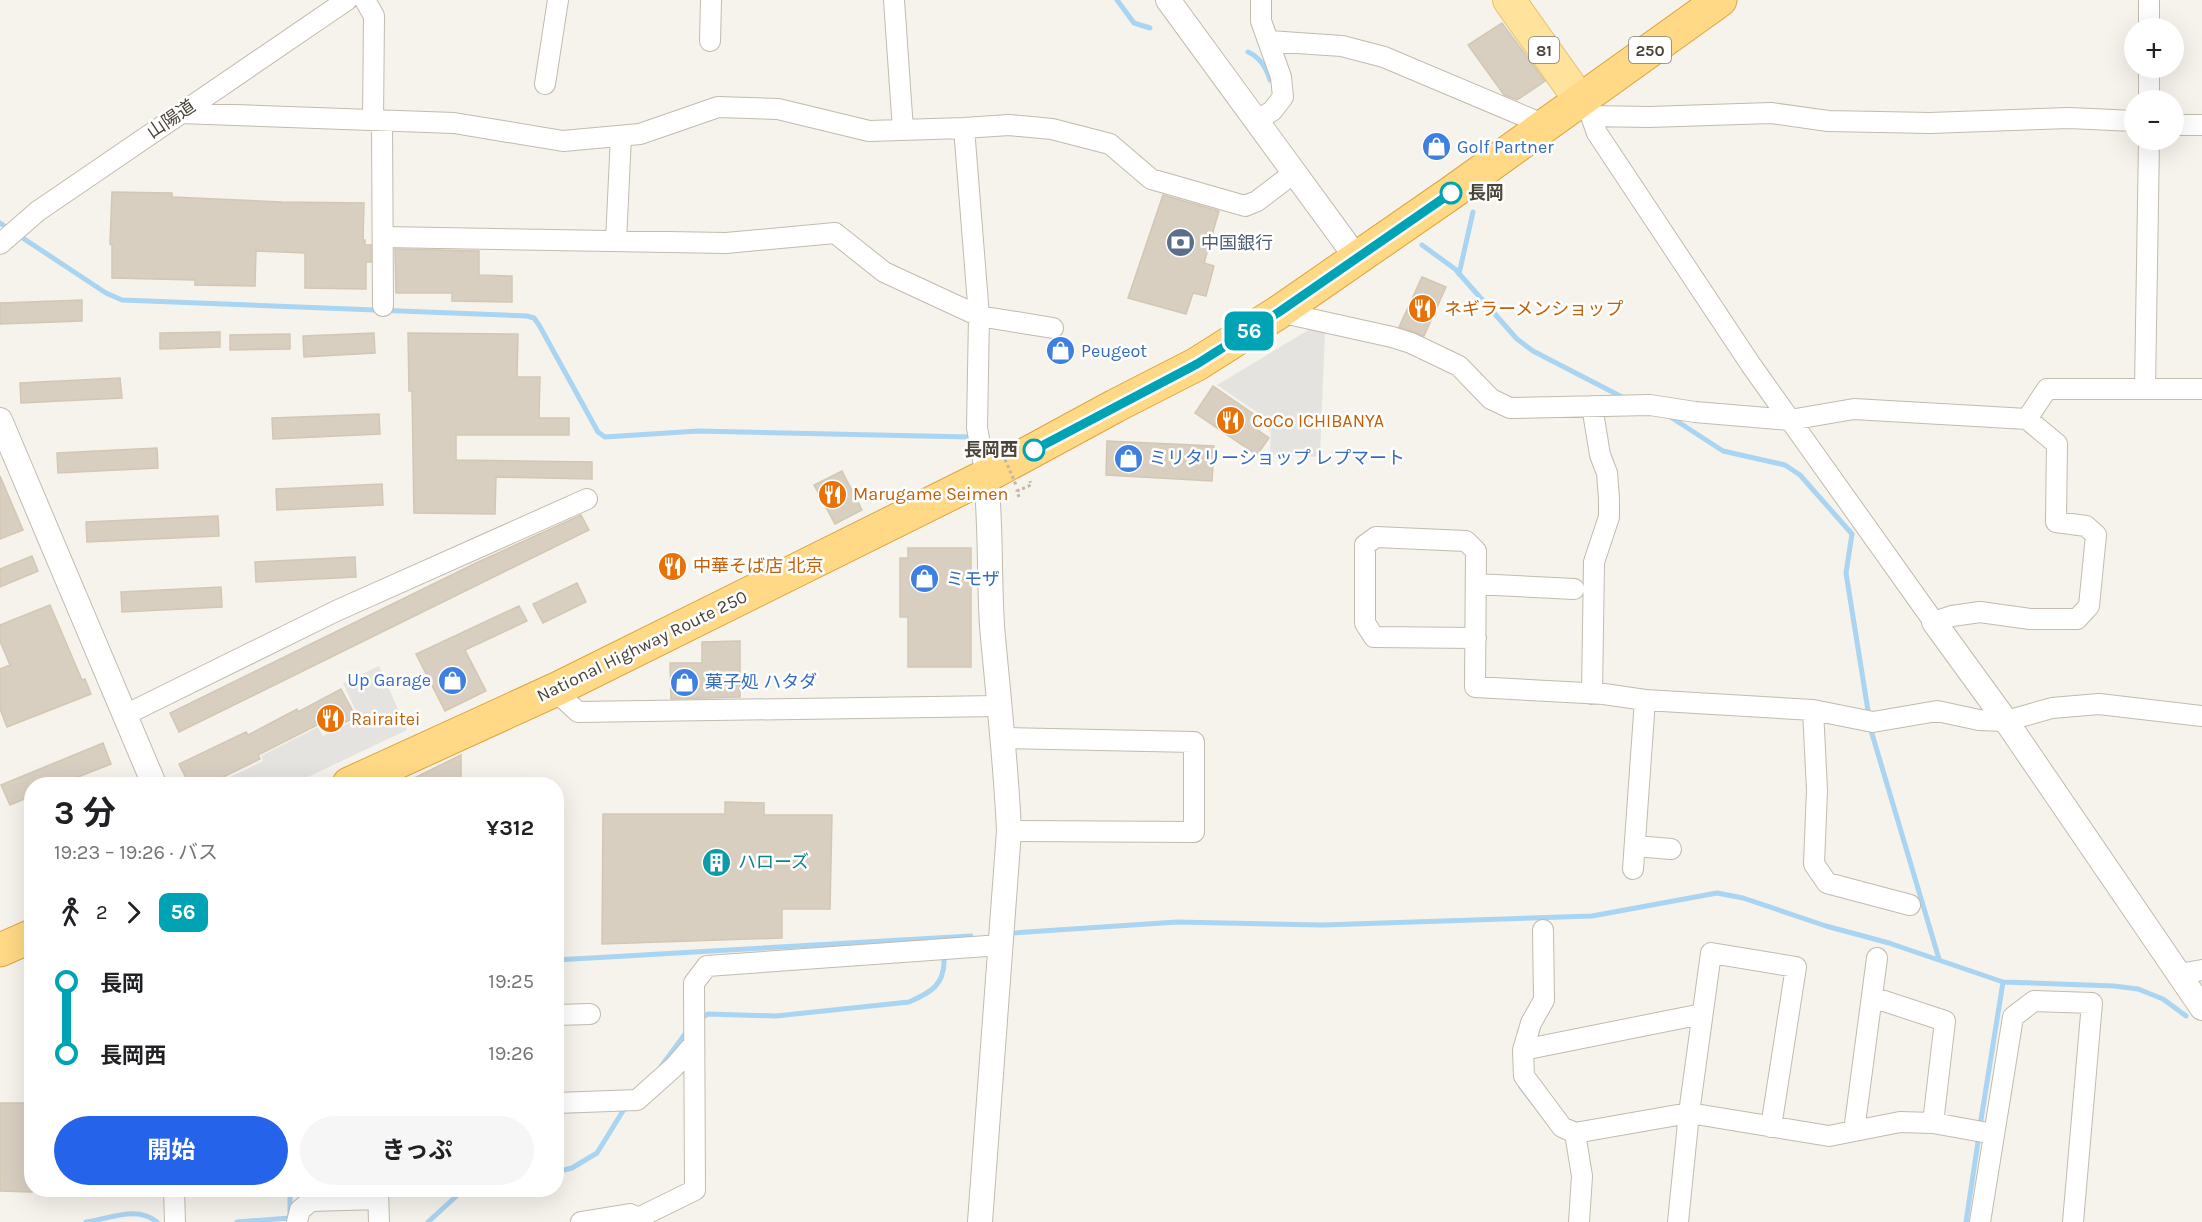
<!DOCTYPE html>
<html lang="ja">
<head>
<meta charset="utf-8">
<style>
  :root { --surface:#fff; --page:#f6f6f6; --text:#202124; --muted:#757577; --accent:#2563eb }
  body { margin:0; font-family:Karla,"Noto Sans JP",sans-serif; background:var(--page); color:var(--text); height:100vh; display:flex; flex-direction:column; font-size:22px; white-space:nowrap }
  * { box-sizing:border-box; margin:0 }
  p { font-size:20px; color:var(--muted) }
  .icon { flex:none; width:33px; height:33px; fill:none; stroke:currentColor; stroke-width:2; stroke-linecap:round; stroke-linejoin:round }
  .map { position:relative; flex:1; overflow:hidden }
  .panel { position:absolute; left:24px; top:777px; width:540px; height:420px; display:flex; flex-direction:column; background:var(--surface); border-radius:24px; box-shadow:0 6px 24px #0002 }
  .panel>* { flex:none }
  .badge { padding:0 12px; border-radius:9px; font-size:21px; line-height:39px }
  .tools { position:absolute; left:2124px; top:18px; display:grid; gap:12px }
  .tools a { display:grid; place-items:center; width:60px; height:60px; border-radius:50%; background:var(--surface); box-shadow:0 6px 24px #0002; font-size:30px }
  .map>.badge { position:absolute; translate:-50% -50%; box-shadow:0 0 0 3px #fff }
  .legs { display:flex; align-items:center; gap:9px; height:66px; padding:0 30px; font-size:20px }
  .legs p { margin-inline-start:auto }
  .overview { display:flex; align-items:center; justify-content:space-between; height:102px; padding:0 30px }
  h1 { font-size:33px; font-weight:700; line-height:45px }
  .primary-button { display:flex; gap:12px; margin-top:auto; padding:12px 30px }
  .primary-button a { flex:1; height:69px; border-radius:36px; background:var(--accent); color:#fff; font-size:24px; font-weight:700; line-height:69px; text-align:center }
  .primary-button a+a { background:var(--page); color:var(--text) }
  ul { padding:0 30px; list-style:none }
  li { display:flex; align-items:center; gap:21px; height:72px; font-size:22px }
  li i { display:grid; place-items:center; width:9px; height:100%; margin:0 8px; background:currentColor }
  li i::after { content:''; width:15px; height:15px; margin:-8px; border:4px solid; border-radius:50%; background:var(--surface) }
  li p { margin-inline-start:auto }
  li:first-child i { background:linear-gradient(#0000 50%,currentColor 0) }
  li:last-child i { background:linear-gradient(currentColor 50%,#0000 0) }
  .map>svg:first-child { display:block }
</style>
</head>
<body>
<div class="map">
<svg width="2202" height="1222" viewBox="0 0 2202 1222">
  <rect width="100%" height="100%" fill="#f6f3ec"/>
  <!-- parking -->
  <path fill="#e5e3e0" d="M1310,329L1325,330L1320,457L1270,455L1271,422L1217,385Z
    M379,666L407,730L293,784H216L263,761L261,756L318,727L323,736L359,718L343,683Z"/>
  <g fill="none" stroke-linecap="round" stroke-linejoin="round">
    <!-- stream -->
    <path stroke="#a9d4f2" stroke-width="5" d="M1117,0L1134,23L1150,28
      M1248,52C1260,57 1266,67 1270,80
      M0,223L106,293L122,300L527,316L534,318L539,325L598,432L605,437L698,431L969,437
      M1422,245L1455,269L1517,339L1533,351L1624,398
      M1459,274L1473,212
      M1669,416L1723,451L1785,465L1800,475L1852,534L1846,573L1869,717
      M1870,727L1939,959
      M1013,933L1177,922L1323,925L1592,916L1717,893L1743,898L1826,926L1889,943L2003,982L2114,986L2138,989L2163,999L2186,1016
      M556,960L971,936
      M699,1019L708,1014L776,1016L909,1002C930,993 945,985 944,959
      M660,1068L688,1030
      M1521,1087L1535,1105
      M1980,1126L2003,982
      M556,1172L572,1168L597,1153L626,1106
      M290,1190V1215
      M86,1222C110,1219 136,1205 157,1222
      M237,1222L290,1218L294,1221
      M428,1222L463,1190
      M1966,1222L1979,1135"/>
  </g>
  <!-- building -->
  <path fill="#d8cfc1" stroke="#d3c7b4" stroke-width="1.5" d="M1502,23L1545,81L1517,100L1504,95L1468,45Z
    M112,192L172,193V197L282,202L364,203L363,240H365V245H371V262H366V289L305,288V253L256,251L255,286L195,285V280L112,278V245L110,244Z
    M1163,195L1219,211L1204,263L1214,266L1206,296L1193,293L1186,314L1128,298Z
    M395,249L479,251V275L512,276V302L452,301V293H396Z
    M1422,277L1446,287L1424,336L1399,327Z
    M82,300V321L0,324V303Z
    M220,332V347L160,349V333Z
    M374,333L375,353L304,357L303,336Z
    M408,333L518,334L517,377H540L539,418H569V435H456V460L592,462V479L496,477L495,514L414,513L412,391H409Z
    M290,334V349L230,350V335Z
    M120,378L122,398L21,403L20,383Z
    M1213,386L1258,417L1252,426L1269,438L1257,455L1195,413Z
    M379,414L380,434L273,439L272,418Z
    M1107,441L1214,446L1212,481L1106,475Z
    M157,448L158,468L58,473L57,453Z
    M842,471L862,510L835,524L814,485Z
    M0,476L23,530L0,539Z
    M382,484L383,505L277,510L276,489Z
    M581,515L589,530L179,732L170,713L476,563Z
    M218,516L219,536L87,542L86,522Z
    M908,548H971V667H908V617H900V558H908Z
    M32,556L38,571L0,587V569Z
    M355,557L356,577L256,582L255,562Z
    M577,583L586,602L543,623L533,604Z
    M221,587L222,607L122,612L121,592Z
    M50,605L82,680L85,679L91,694L7,727L0,709V669L10,665L0,641V625Z
    M519,606L527,621L465,650L486,691L445,711L416,654Z
    M740,641V697L671,699L670,663H702V642Z
    M341,689L356,717L326,732L321,723L258,755L260,759L209,784H189L179,764L246,732L248,735L297,709L298,712Z
    M103,743L111,764L60,784H32V796L10,805L1,785Z
    M461,755V784H402Z
    M725,802L764,803V815H832L830,909H782V938L602,944L603,814H725Z
    M0,1103H32V1192L0,1191Z"/>
  <g fill="none" stroke-linecap="round" stroke-linejoin="round">
    <defs>
      <path id="minor" d="M365,0L374,16L373,120
        M894,0L903,130
        M2149,28V0
        M710,41L711,0
        M1268,41L1342,46L1384,57L1545,125
        M545,84L558,0
        M1580,100L1591,116L1597,133L1751,365L1934,622L1952,616L1980,612L2030,619H2077L2089,606L2096,535L2086,526L2056,522L2057,444L2027,419
        M2149,100V68
        M180,113L454,123L563,141L640,134L718,107L778,109L869,131L964,128L1009,125L1052,129L1110,144L1151,179L1245,206L1257,201L1294,173
        M1591,116L1649,117L1771,113L1828,121L1930,123L2069,118L2134,121
        M382,120L383,306
        M1256,121L1272,111L1283,97L1281,77L1261,21V0
        M2174,125H2202
        M964,128L979,316L977,428L986,476
        M383,237L726,243L835,233L884,272L979,316L1053,328
        M616,241L621,136
        M0,244L38,211L347,0
        M1279,312L1392,337L1411,343L1459,366L1491,399L1510,408L1650,405L1695,412L1790,420L1854,409L2027,419L2047,389H2202
        M2145,389L2149,140
        M1592,406L1600,455L1607,473L1609,498V517L1594,562L1592,694
        M1476,584L1574,589
        M1476,638L1374,637L1365,623V545L1376,537L1466,541L1476,551L1475,687L1604,694L1645,700L1813,710L1873,722L1937,711L1979,720L2006,721L2052,708L2099,704L2202,716
        M559,688L565,700L578,712L999,706
        M1813,710L1817,790L1814,864L1827,883L1910,905
        M125,715L336,611L587,499
        M1002,738L1194,742V832L1009,831
        M1635,846L1671,849
        M1633,869L1645,700
        M2179,974L2202,970
        M1872,997L1945,1021L1933,1123
        M556,1015L590,1014
        M1523,1050L1531,1023L1544,1000L1543,930
        M556,1103L637,1100L674,1067L694,1044
        M1854,1131L1877,958
        M1575,1133L1689,1113L1829,1136L1900,1122L1933,1123L1994,1134
        M174,1190L175,1222
        M378,1190L379,1222
        M297,1222L300,1210L311,1201L378,1199
        M581,1222L630,1214L638,1218
        M639,1222L638,1218L695,1190L694,983L707,966L1001,945
        M1579,1222L1582,1176L1575,1133L1562,1127L1524,1076L1523,1050L1702,1014
        M1678,1222L1689,1113L1711,953L1796,967L1771,1127
        M1980,1222L2013,1017L2034,1001L2092,1003L2073,1222"/>
      <path id="tertiary" d="M1168,0L1356,257
        M0,420L154,784
        M1934,622L2006,721L2202,1008
        M980,1222L1009,831C1006,762 998,694 992,626C989,576 991,526 986,476"/>
      <path id="primary" d="M1509,0L1580,100"/>
      <path id="trunk" d="M349,784L559,688L986,476L1115,406L1197,364L1279,312L1451,193L1720,0
        M0,950L32,936"/>
    </defs>
    <!-- minor casing -->
    <use href="#minor" stroke="#c2bbae" stroke-width="22"/>
    <!-- tertiary casing -->
    <use href="#tertiary" stroke="#c2bbae" stroke-width="26"/>
    <!-- primary casing -->
    <use href="#primary" stroke="#e6c16a" stroke-width="34"/>
    <!-- trunk casing -->
    <use href="#trunk" stroke="#e0a43c" stroke-width="35"/>
    <!-- path -->
    <path stroke="#c4b79f" stroke-width="3" stroke-dasharray="3 3" stroke-linecap="butt" d="M1019,497L1017,491L1031,485L1030,481"/>
    <!-- minor -->
    <use href="#minor" stroke="#fff" stroke-width="20"/>
    <!-- tertiary -->
    <use href="#tertiary" stroke="#fff" stroke-width="24"/>
    <!-- primary -->
    <use href="#primary" stroke="#ffe39c" stroke-width="32"/>
    <!-- trunk -->
    <use href="#trunk" stroke="#ffd985" stroke-width="33"/>
    <!-- path-bridge -->
    <path stroke="#c4b79f" stroke-width="3" stroke-dasharray="3 3" stroke-linecap="butt" d="M998,443L1016,485L1018,484"/>
  </g>
  <g fill="none" stroke-linecap="round" stroke-linejoin="round">
    <defs>
      <path id="line-1" d="M1034,450L1197,364L1279,312L1451,193"/>
    </defs>
    <!-- line-1 casing -->
    <use href="#line-1" stroke="#fff" stroke-width="14"/>
    <!-- line-1 -->
    <use href="#line-1" stroke="#00a3b4" stroke-width="9"/>
  </g>
  <!-- icons -->
  <defs>
    <symbol id="shop-disc" viewBox="-11 -11 22 22"><circle r="9.5" fill="#3f7fe0" stroke="#fff"/><path d="M-5-2.5h2.3a2.7 3.5 0 0 1 5.4 0H5L5.5 6h-11ZM-1.5-2.5h3a1.5 2.3 0 0 0-3 0Z" fill="#fff"/></symbol>
    <symbol id="bank-disc" viewBox="-11 -11 22 22"><circle r="9.5" fill="#5c6f8a" stroke="#fff"/><path d="M-6-4H6V4H-6ZM0-2.3a2.3 2.3 0 1 0 0 4.6a2.3 2.3 0 1 0 0-4.6Z" fill="#fff"/></symbol>
    <symbol id="restaurant-disc" viewBox="-11 -11 22 22"><circle r="9.5" fill="#e8710a" stroke="#fff"/><path d="M-5-6h1v4h1v-4h1v4h1v-4h1v5L-1.5 .5V6h-2V.5L-5-1ZM5-6V6H3V1.5H1.5Q1.5-4 5-6Z" fill="#fff"/></symbol>
    <symbol id="building-disc" viewBox="-11 -11 22 22"><circle r="9.5" fill="#0f9aa8" stroke="#fff"/><path d="M-4-6H4V6H1V3H-1V6H-4ZM-2.5-4.3h1.7v1.8h-1.7ZM.8-4.3h1.7v1.8H.8ZM-2.5-1h1.7V.8h-1.7ZM.8-1h1.7V.8H.8Z" fill="#fff"/></symbol>
  </defs>
  <g fill-rule="evenodd">
    <use href="#shop-disc" x="1420" y="130" width="33" height="33"/>
    <use href="#bank-disc" x="1164" y="226" width="33" height="33"/>
    <use href="#restaurant-disc" x="1406" y="292" width="33" height="33"/>
    <use href="#shop-disc" x="1044" y="334" width="33" height="33"/>
    <use href="#restaurant-disc" x="1214" y="404" width="33" height="33"/>
    <use href="#shop-disc" x="1112" y="442" width="33" height="33"/>
    <use href="#restaurant-disc" x="816" y="478" width="33" height="33"/>
    <use href="#restaurant-disc" x="656" y="550" width="33" height="33"/>
    <use href="#shop-disc" x="908" y="562" width="33" height="33"/>
    <use href="#shop-disc" x="436" y="664" width="33" height="33"/>
    <use href="#shop-disc" x="668" y="666" width="33" height="33"/>
    <use href="#restaurant-disc" x="314" y="702" width="33" height="33"/>
    <use href="#building-disc" x="700" y="846" width="33" height="33"/>
  </g>
  <!-- markers -->
  <g fill="#fff" stroke="#00a3b4" stroke-width="3">
    <circle cx="1451" cy="193" r="10"/>
    <circle cx="1034" cy="450" r="10"/>
  </g>
  <g text-anchor="middle" stroke-width="5" stroke-linejoin="round" paint-order="stroke">
    <!-- shield labels -->
    <g fill="#fff" stroke="#817c74" stroke-width="1.5">
      <rect x="1529" y="37" width="30" height="26" rx="4.5"/>
      <rect x="1629" y="37" width="42" height="26" rx="4.5"/>
    </g>
    <g font-size="16" font-weight="bold" fill="#4b4439">
      <text x="1544" y="56">81</text>
      <text x="1650" y="56">250</text>
    </g>
    <!-- street labels -->
    <g font-size="18" fill="#4b4439" stroke="#fff">
      <text transform="translate(171 119) rotate(-34)" y="6">山陽道</text>
      <text transform="translate(642 646) rotate(-26)" y="6">National Highway Route 250</text>
    </g>
    <!-- shop labels -->
    <g font-size="18" fill="#366cbe" stroke="#fff" text-anchor="start">
      <text x="1457" y="153">Golf Partner</text>
      <text x="1081" y="357">Peugeot</text>
      <text x="1149" y="464">ミリタリーショップ レプマート</text>
      <text x="946" y="585">ミモザ</text>
      <text x="431" y="686" text-anchor="end">Up Garage</text>
      <text x="705" y="688">菓子処 ハタダ</text>
    </g>
    <!-- stop labels -->
    <g font-size="18" font-weight="bold" fill="#4b4439" stroke="#fff" text-anchor="start">
      <text x="1468" y="199">長岡</text>
      <text x="1018" y="456" text-anchor="end">長岡西</text>
    </g>
    <!-- service labels -->
    <g font-size="18" fill="#4e5e75" stroke="#fff" text-anchor="start">
      <text x="1201" y="249">中国銀行</text>
    </g>
    <!-- food labels -->
    <g font-size="18" fill="#c56008" stroke="#fff" text-anchor="start">
      <text x="1444" y="315">ネギラーメンショップ</text>
      <text x="1252" y="427">CoCo ICHIBANYA</text>
      <text x="853" y="500">Marugame Seimen</text>
      <text x="693" y="572">中華そば店 北京</text>
      <text x="351" y="725">Rairaitei</text>
    </g>
    <!-- culture labels -->
    <g font-size="18" fill="#0d838f" stroke="#fff" text-anchor="start">
      <text x="738" y="868">ハローズ</text>
    </g>
  </g>
</svg>
<div class="tools">
<a>+</a>
<a>−</a>
</div>
<b class="badge" style="left:1249px;top:331px;background:#00a3b4;color:#fff">56</b>
<section class="panel">
<div class="overview"><div><h1>3 分</h1><p>19:23 – 19:26 · バス</p></div><b>¥312</b></div>
<div class="legs"><svg class="icon" aria-label="walk" viewBox="0 0 24 24"><circle cx="13" cy="4" r="2"/><path d="M13 8l-2 6 4 7M11 14l-3 7M7 12l3-4h3l4 4"/></svg>2<svg class="icon" aria-label="forward" viewBox="0 0 24 24"><path d="M9 5l7 7-7 7"/></svg><b class="badge" style="background:#00a3b4;color:#fff">56</b></div>
<ul>
<li><i style="color:#00a3b4"></i><b>長岡</b><p>19:25</p></li>
<li><i style="color:#00a3b4"></i><b>長岡西</b><p>19:26</p></li>
</ul>
<div class="primary-button"><a>開始</a><a>きっぷ</a></div>
</section>
</div>
</body>
</html>
